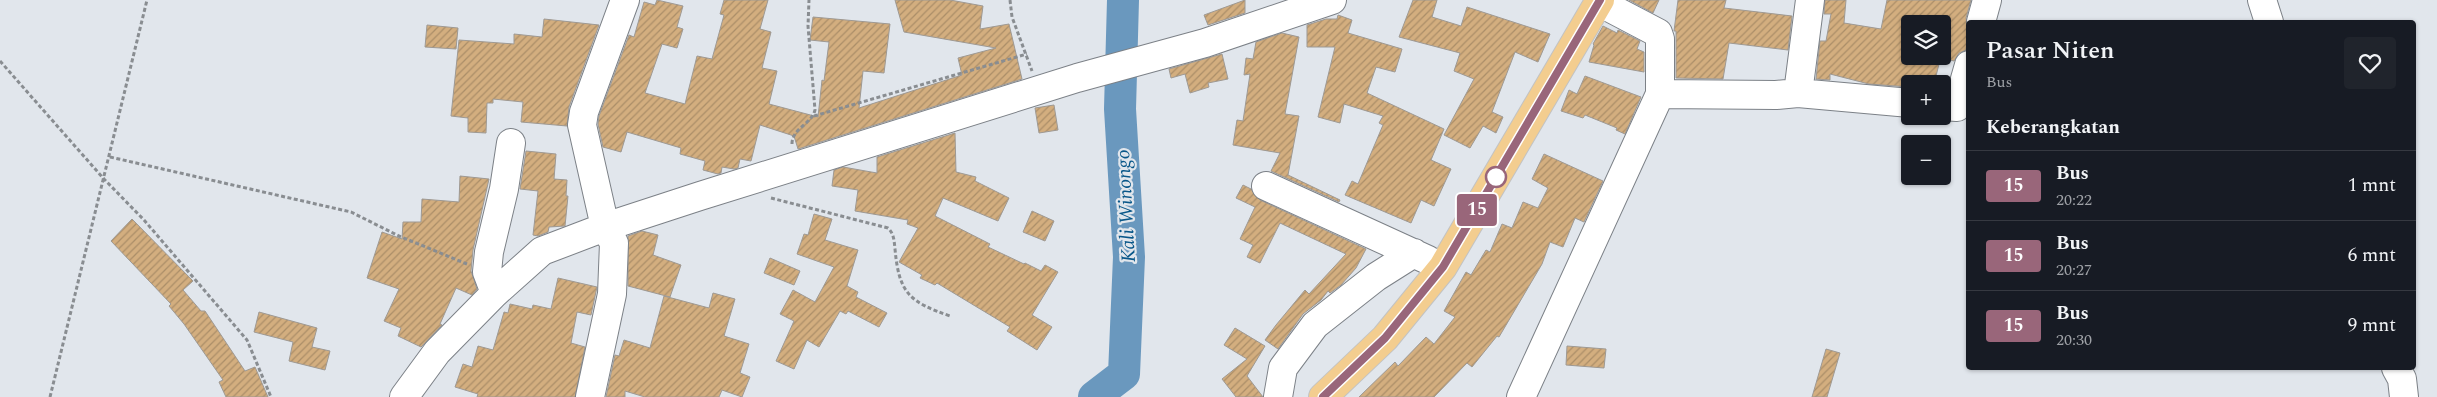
<!DOCTYPE html>
<html lang="id">
<head>
<meta charset="utf-8">
<style>
  :root { --surface:#171b24; --page:#20242c; --text:#f1f3f6; --muted:#9ea1a6; --line:#363941 }
  body { margin:0; font-family:Spectral,serif; background:var(--page); color:var(--text); height:100vh; display:flex; flex-direction:column; font-size:19px; white-space:nowrap }
  * { box-sizing:border-box; margin:0 }
  p { font-size:16px; color:var(--muted) }
  .icon { flex:none; width:28px; height:28px; fill:none; stroke:currentColor; stroke-width:2; stroke-linecap:round; stroke-linejoin:round }
  .map { position:relative; flex:1; overflow:hidden }
  .drawer { position:absolute; left:1966px; top:20px; width:450px; height:350px; display:flex; flex-direction:column; background:var(--surface); border-radius:5px; box-shadow:0 1px 4px #0004 }
  .drawer>* { flex:none }
  .badge { padding:0 10px; border-radius:4px; font-size:18px; line-height:32px }
  .fabs { position:absolute; left:1901px; top:15px; display:grid; gap:10px }
  .fabs a { display:grid; place-items:center; width:50px; height:50px; border-radius:5px; background:var(--surface); box-shadow:0 1px 4px #0004; font-size:25px }
  .map>.badge { position:absolute; translate:-50% -50%; box-shadow:0 0 0 2px #fff }
  h2 { padding:0 20px; font-size:19px; line-height:45px }
  .round { display:grid; place-items:center; flex:none; width:52px; height:52px; border-radius:5px; background:var(--page) }
  .summary { display:flex; align-items:center; justify-content:space-between; height:85px; padding:0 20px }
  h1 { font-size:24px; font-weight:600; line-height:38px }
  ul { padding:0; list-style:none }
  li { display:flex; align-items:center; gap:15px; height:70px; padding:0 20px; border-top:1px solid var(--line) }
  li div { flex:1 }
  li b { display:block; font-size:19px }
  li em { font-style:normal }
  li .badge { min-width:55px; font-weight:700; text-align:center }
  .map>svg:first-child { display:block }
</style>
</head>
<body>
<div class="map">
<svg width="2437" height="397" viewBox="0 0 2437 397">
  <defs>
    <pattern id="building-hatch" width="6" height="6" patternUnits="userSpaceOnUse" patternTransform="scale(1.25)"><rect width="6" height="6" fill="#d3ae7f"/><path d="M-1 1l2-2M0 6l6-6M5 7l2-2" fill="none" stroke="#ab8e68"/></pattern>
  </defs>
  <rect width="100%" height="100%" fill="#e1e6ec"/>
  <g fill="none" stroke-linecap="round" stroke-linejoin="round">
    <!-- river -->
    <path stroke="#6a98be" stroke-width="32" d="M1094,397L1124,374L1129,257L1120,109L1123,0"/>
  </g>
  <!-- building -->
  <path fill="url(#building-hatch)" stroke="#9e9993" d="M657,0L683,6L677,27L683,29L677,48L662,44L645,93L685,104L697,56L712,59L724,15L720,14L724,0H768L760,29L771,32L762,68L777,71L769,104L818,117L822,80L824,81L829,42L810,40L813,17L890,24L884,73L863,71L859,108L962,75L958,58L996,48L904,32L895,0H950L983,6L980,29L1009,24L1022,79L798,149L794,136L760,125L751,161L740,159L738,168L734,169L722,167L721,173L718,174L703,170L705,161L680,154L681,148L627,132L621,152L603,147L598,124L599,116L629,35L634,37L644,2L655,5Z
    M1245,0V13L1208,25L1204,15Z
    M1413,0H1437L1432,17L1461,26L1467,7L1550,34L1538,62L1515,52L1492,112L1503,117L1496,133L1483,126L1470,148L1444,135L1474,79L1454,71L1460,53L1399,37Z
    M1629,0H1659L1653,13Z
    M1678,0H1726L1724,8L1792,16L1788,50L1729,43L1723,79L1676,78V31H1674Z
    M1825,0H1846L1844,23L1881,29L1887,0H1971L1966,18L1969,31L1966,50L1959,53L1954,61L1942,58V24H1910V56H1941L1934,84H1910V87L1869,84L1830,74V80L1816,79L1820,41H1826L1831,14H1824Z
    M1338,15L1352,20L1348,33L1402,49L1395,72L1376,67L1367,93L1444,129L1431,160L1451,169L1434,206L1421,200L1411,223L1345,195L1352,181L1358,184L1383,125L1379,123L1383,116L1344,104L1340,123L1318,117L1335,47H1307V25L1326,19H1337Z
    M544,19L599,25L569,107L567,126L521,122L523,102L493,99V103H487L486,133L468,132V118L451,116L459,40L514,44V34L542,37Z
    M427,25L458,28L456,49L425,47Z
    M1603,26L1617,33L1618,30L1640,41L1637,49L1644,52V72L1589,62L1594,45L1593,44Z
    M1282,33L1299,37L1285,114L1299,116L1288,175L1340,200L1339,202L1271,171L1280,153L1233,145L1237,120L1243,121L1250,74L1244,75L1246,58L1253,59L1256,42Z
    M1222,54L1228,79L1208,83L1209,87L1190,93L1185,74L1171,78L1169,69Z
    M1585,76L1641,97L1625,134L1616,130L1617,128L1585,115L1583,118L1561,111L1569,90L1577,94Z
    M1054,105L1058,130L1039,133L1035,108Z
    M955,133L956,172L976,177L975,181L1009,198L998,221L943,198L935,216L990,244L988,247L1024,264L1025,263L1041,271L1045,265L1058,272L1032,315L1052,327L1037,350L1007,331L1010,327L937,283L935,285L920,278L922,275L899,262L918,228L907,224L908,220L855,211L858,190L832,186L834,170L843,167L877,173V157Z
    M526,151L556,154L554,179L567,180L566,196H568L565,226L549,227L548,232L538,236L533,235L538,191L520,189Z
    M1544,154L1603,181L1584,222L1575,218L1563,247L1550,242L1542,264L1499,337L1497,336L1472,367L1467,363L1434,397H1359L1395,362L1398,366L1426,337L1434,344L1455,317L1444,311L1466,272L1471,275L1486,250L1490,252L1502,224L1512,228L1523,202L1538,208L1548,188L1532,179Z
    M460,176L489,179L473,250L471,271L477,289L472,295L456,288L440,324L442,325L421,347L398,336L401,328L384,321L399,289L367,278L382,232L402,239L403,222H421L422,199L459,202Z
    M1243,185L1251,189L1260,200L1366,249L1356,268L1341,285L1330,293L1328,291L1321,300L1303,314L1278,349L1265,340L1276,325L1305,290L1309,294L1346,254L1280,223L1260,263L1247,257L1253,245L1240,239L1255,207L1236,198Z
    M1032,211L1054,221L1045,241L1023,232Z
    M814,214L832,219L825,240L858,250L847,286L858,292L856,297L887,313L879,327L848,311L846,314L840,311L819,347L807,340L794,369L776,361L794,321L780,314L793,290L815,302L834,267L797,254L804,234L808,235Z
    M132,219L193,281L183,290L201,311H205L245,371L255,367L268,397H226L219,382L223,380L184,324L169,306L171,304L111,241Z
    M642,231L658,235L653,255L681,265L670,297L628,286V236Z
    M770,258L800,271L794,285L764,273Z
    M558,278L597,287L591,315L577,312L571,343L585,347L575,397H477L478,394L455,387L463,364L472,367L478,346L493,350L504,312L508,313L510,304L532,309L533,305L551,309Z
    M713,293L735,299L724,336L749,344L740,373L750,377L742,397L722,390L719,397H645L625,391V397H606L615,355L619,356L624,340L650,348L664,296L709,308Z
    M259,312L317,328L312,347L330,351L325,370L289,361L293,342L254,332Z
    M1235,328L1265,346L1247,376L1263,397H1236L1222,379L1247,359L1224,345Z
    M1567,346L1606,349L1604,368L1566,365Z
    M1826,349L1840,353L1827,397H1812Z"/>
  <g fill="none" stroke-linecap="round" stroke-linejoin="round">
    <defs>
      <path id="minor" d="M2262,0L2269,22
        M1981,22L1987,0
        M1798,93L1810,0
        M1660,94L1776,95L1798,93L1910,103
        M1942,106L1957,107L1969,65
        M1266,186L1428,260
        M495,293L487,272L489,252L504,189L511,143
        M2396,368L2402,379L2404,397
        M404,397L437,352L495,293L542,251L605,227L700,196L1077,78L1205,43L1332,0
        M590,397L612,294L614,243L605,227L582,125L584,112L625,0
        M1278,397L1283,368L1315,325L1376,277L1414,253
        M1521,397L1660,94V39L1658,33L1599,2"/>
      <path id="major" d="M1323,397L1385,338L1443,267L1600,0"/>
    </defs>
    <!-- minor casing -->
    <use href="#minor" stroke="#7c8187" stroke-width="30"/>
    <!-- major casing -->
    <use href="#major" stroke="#c2c3c3" stroke-width="30"/>
    <!-- path -->
    <path stroke="#898d91" stroke-width="3" stroke-dasharray="4 2.5" stroke-linecap="butt" d="M1010,0L1012,17L1032,71
      M0,61L104,179L144,220L247,340L271,397
      M814,116L1027,54
      M792,144C792,128 811,125 815,110L808,26L809,0
      M110,157L351,212L399,236L467,264
      M771,198L888,228C894,234 894,240 895,249C899,294 910,302 950,316
      M50,397L147,0"/>
    <!-- minor -->
    <use href="#minor" stroke="#fff" stroke-width="28"/>
    <!-- major -->
    <use href="#major" stroke="#f3cd8f" stroke-width="28"/>
  </g>
  <g fill="none" stroke-linecap="round" stroke-linejoin="round">
    <defs>
      <path id="line" d="M1323,397L1385,338L1443,267L1600,0"/>
    </defs>
    <!-- line casing -->
    <use href="#line" stroke="#fff" stroke-width="11"/>
    <!-- line -->
    <use href="#line" stroke="#99667a" stroke-width="8"/>
  </g>
  <!-- markers -->
  <circle fill="#fff" stroke="#99667a" stroke-width="2.5" cx="1496" cy="177" r="10"/>
  <g text-anchor="middle" stroke-width="4.5" stroke-linejoin="round" paint-order="stroke">
    <!-- water labels -->
    <g font-size="20" font-style="italic" fill="#095789" stroke="#e1e6ec">
      <text transform="translate(1125 206) rotate(-93)" y="7">Kali Winongo</text>
    </g>
  </g>
</svg>
<div class="fabs">
<a><svg class="icon" aria-label="layers" viewBox="0 0 24 24"><path d="M12 4l9 5-9 5-9-5zM3 14l9 5 9-5"/></svg></a>
<a>+</a>
<a>−</a>
</div>
<b class="badge" style="left:1477px;top:210px;background:#99667a;color:#fff">15</b>
<section class="drawer">
<div class="summary"><div><h1>Pasar Niten</h1><p>Bus</p></div><a class="round"><svg class="icon" aria-label="heart" viewBox="0 0 24 24"><path d="M12 20l-8-8c-3-5 5-10 8-4 3-6 11-1 8 4z"/></svg></a></div>
<h2>Keberangkatan</h2>
<ul>
<li><span class="badge" style="background:#99667a;color:#fff">15</span><div><b>Bus</b><p>20:22</p></div><em>1 mnt</em></li>
<li><span class="badge" style="background:#99667a;color:#fff">15</span><div><b>Bus</b><p>20:27</p></div><em>6 mnt</em></li>
<li><span class="badge" style="background:#99667a;color:#fff">15</span><div><b>Bus</b><p>20:30</p></div><em>9 mnt</em></li>
</ul>
</section>
</div>
</body>
</html>
